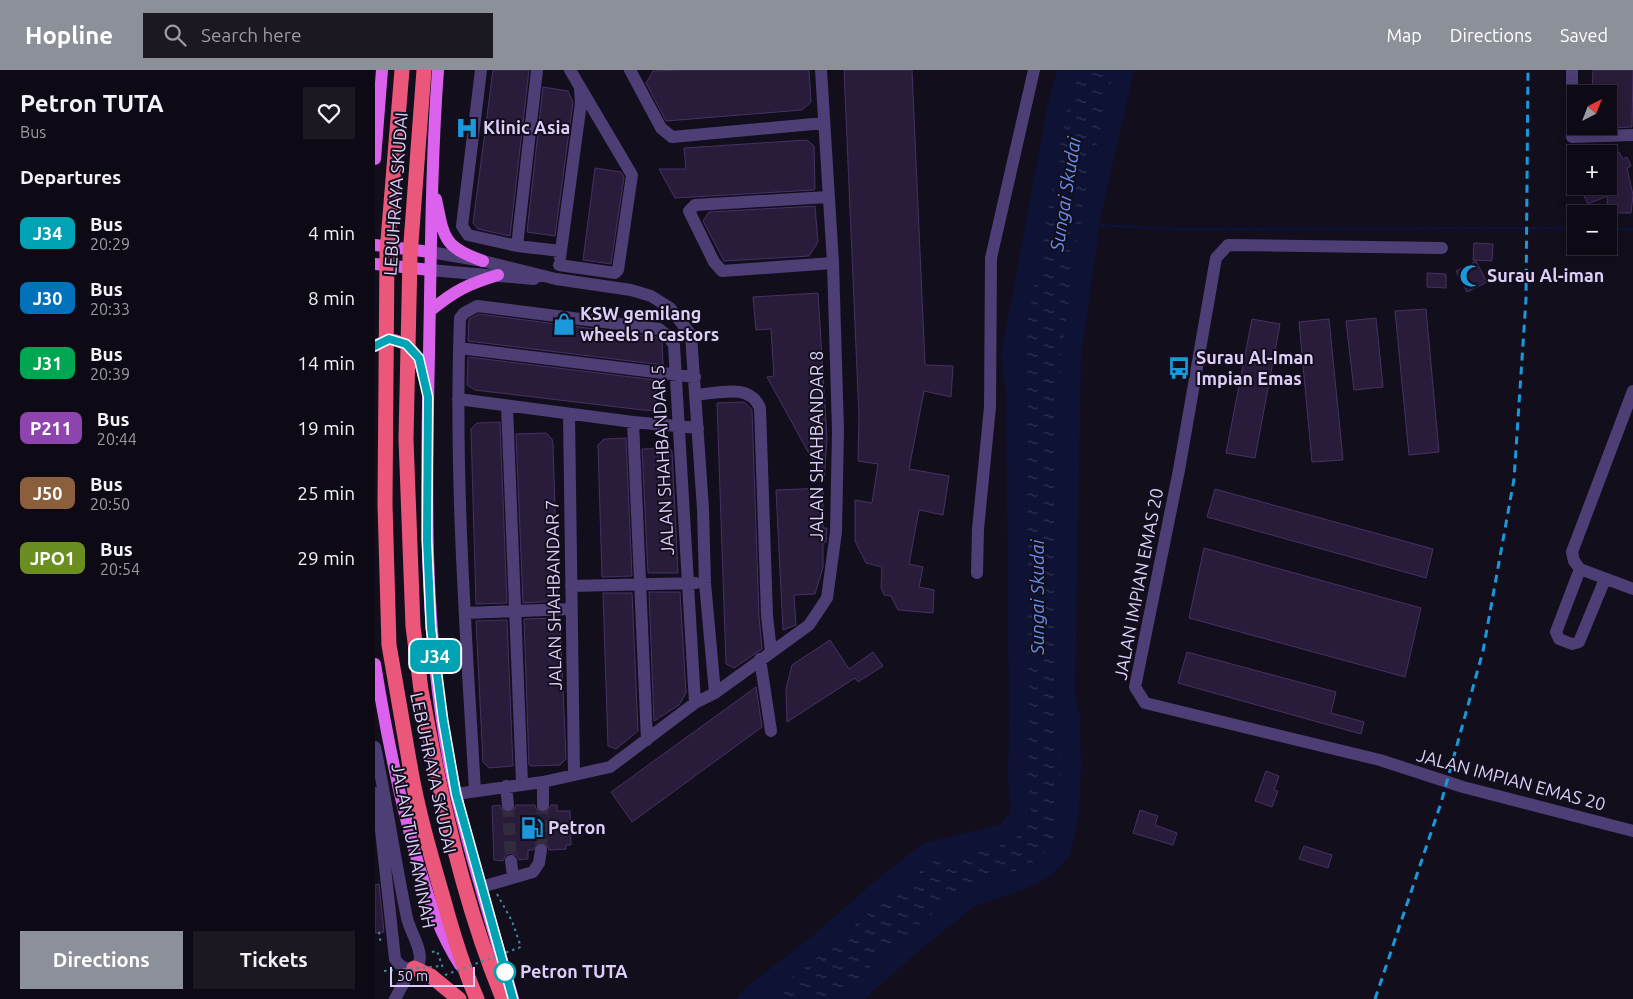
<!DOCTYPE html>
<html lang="en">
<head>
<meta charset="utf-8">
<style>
  :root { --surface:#0e0a15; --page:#1c1822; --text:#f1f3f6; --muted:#9b9aa0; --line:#2e2b34; --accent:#8c9099 }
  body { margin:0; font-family:Ubuntu,sans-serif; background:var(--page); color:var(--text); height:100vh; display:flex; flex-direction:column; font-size:19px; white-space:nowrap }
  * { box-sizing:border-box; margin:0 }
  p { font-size:16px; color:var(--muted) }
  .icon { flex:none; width:28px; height:28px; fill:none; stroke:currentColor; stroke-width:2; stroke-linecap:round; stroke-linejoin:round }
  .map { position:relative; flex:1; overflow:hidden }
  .side { display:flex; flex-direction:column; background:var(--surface); width:375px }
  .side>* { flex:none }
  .badge { padding:0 10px; border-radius:8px; font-size:18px; line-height:32px }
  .needle { width:32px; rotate:42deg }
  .fabs { position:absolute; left:1192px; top:15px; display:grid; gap:10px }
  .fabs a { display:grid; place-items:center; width:50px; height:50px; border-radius:0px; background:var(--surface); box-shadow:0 2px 12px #0003,0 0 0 1px var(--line); font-size:25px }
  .scale { position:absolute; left:15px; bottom:12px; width:85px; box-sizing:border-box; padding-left:5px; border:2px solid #ddcef9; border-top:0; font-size:14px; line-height:18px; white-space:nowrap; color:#ddcef9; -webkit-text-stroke:4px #130e1c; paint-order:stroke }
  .map>.badge { position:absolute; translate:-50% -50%; box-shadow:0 0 0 2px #fff }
  h2 { padding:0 20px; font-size:19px; line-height:45px }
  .round { display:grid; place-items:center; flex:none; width:52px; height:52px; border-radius:0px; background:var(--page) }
  .summary { display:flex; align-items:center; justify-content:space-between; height:85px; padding:0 20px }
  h1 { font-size:24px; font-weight:700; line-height:38px }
  .button { display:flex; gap:10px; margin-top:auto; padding:10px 20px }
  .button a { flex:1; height:58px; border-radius:0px; background:var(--accent); color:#fff; font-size:20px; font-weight:700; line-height:58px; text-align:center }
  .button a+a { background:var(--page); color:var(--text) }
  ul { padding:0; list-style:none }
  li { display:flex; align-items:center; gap:15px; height:65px; padding:0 20px }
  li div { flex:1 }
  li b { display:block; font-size:19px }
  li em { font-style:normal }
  li .badge { min-width:55px; font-weight:700; text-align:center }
  header { display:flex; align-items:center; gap:30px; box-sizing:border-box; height:70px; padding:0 25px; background:var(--accent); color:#fff }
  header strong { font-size:24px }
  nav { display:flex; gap:28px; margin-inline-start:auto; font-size:18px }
  .search { width:350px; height:45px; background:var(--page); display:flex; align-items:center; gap:12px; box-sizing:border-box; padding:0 18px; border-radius:0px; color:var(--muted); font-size:19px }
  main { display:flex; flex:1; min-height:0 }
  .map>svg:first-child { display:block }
</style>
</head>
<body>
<header>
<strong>Hopline</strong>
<div class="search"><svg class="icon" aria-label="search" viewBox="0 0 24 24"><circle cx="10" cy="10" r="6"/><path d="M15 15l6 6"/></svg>Search here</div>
<nav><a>Map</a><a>Directions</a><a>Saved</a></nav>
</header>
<main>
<section class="side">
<div class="summary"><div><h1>Petron TUTA</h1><p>Bus</p></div><a class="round"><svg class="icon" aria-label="heart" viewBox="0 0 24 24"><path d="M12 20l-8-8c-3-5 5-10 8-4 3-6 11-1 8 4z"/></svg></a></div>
<h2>Departures</h2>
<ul>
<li><span class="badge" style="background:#00a3b4;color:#fff">J34</span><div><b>Bus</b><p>20:29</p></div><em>4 min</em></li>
<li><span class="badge" style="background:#0072bc;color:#fff">J30</span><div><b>Bus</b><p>20:33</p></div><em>8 min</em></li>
<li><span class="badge" style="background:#00a651;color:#fff">J31</span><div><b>Bus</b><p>20:39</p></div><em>14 min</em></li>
<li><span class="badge" style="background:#8e44ad;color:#fff">P211</span><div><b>Bus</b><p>20:44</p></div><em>19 min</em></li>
<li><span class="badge" style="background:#8b5e3c;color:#fff">J50</span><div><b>Bus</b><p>20:50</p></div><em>25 min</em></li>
<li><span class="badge" style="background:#6b8e23;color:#fff">JPO1</span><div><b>Bus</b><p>20:54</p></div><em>29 min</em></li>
</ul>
<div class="button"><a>Directions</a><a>Tickets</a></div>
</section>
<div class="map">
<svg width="1258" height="929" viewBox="0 0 1258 929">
  <defs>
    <pattern id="water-ripples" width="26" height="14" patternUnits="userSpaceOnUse" patternTransform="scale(1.25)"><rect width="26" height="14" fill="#0e1234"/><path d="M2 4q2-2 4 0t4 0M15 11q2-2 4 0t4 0" fill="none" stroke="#313352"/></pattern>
  </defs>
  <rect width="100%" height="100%" fill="#130e1c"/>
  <!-- water -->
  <path fill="url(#water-ripples)" d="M693,0H749L716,145L696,287L690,626L695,648L696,695L694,745L686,780L671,797L644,811L593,828L527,882L475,929H373L443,874L512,814L554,782L632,763L646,745L643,709L644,656L641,326L636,286L684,28Z"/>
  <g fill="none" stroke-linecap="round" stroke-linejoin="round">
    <!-- stream -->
    <path stroke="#0e1234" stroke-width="3" d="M713,151L734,156L805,159L1201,158
      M1234,159H1258"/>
    <!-- river -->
    <path stroke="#0e1234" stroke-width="20" d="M716,145L749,0
      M373,929L443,874L512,814L554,782L632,763L646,745L643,709L644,656L641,326L636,286L684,28L693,0
      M475,929L527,882L593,828L644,811L671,797L686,780L694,745L696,695L695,648L690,626L696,287L714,159"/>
  </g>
  <!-- building -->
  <path fill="#291c3a" stroke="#473164" d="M118,0H154L135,166L103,159L98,153Z
    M309,0H434L436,32L427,40L291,51L271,13L278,1Z
    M469,0H537L550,295L578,296L576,327L549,321L534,399L574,406L568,445L544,440L534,494L548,497L544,517L559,520L558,543L523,540L516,526L509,525L506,517L507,497L491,493L480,471V430L497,433L503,394L483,391L484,347Z
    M1218,0H1258L1257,57L1234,58V24H1217Z
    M168,17L193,21L198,32L180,166L152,162Z
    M432,70L439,76L440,119L438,120L300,128L284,99H311L309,78Z
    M1244,82L1248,89L1252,87L1256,96L1252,98L1258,125L1256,143H1233L1232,126L1213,134L1204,116H1234V87Z
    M220,98L246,102L249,107L236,194L208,190Z
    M440,136L443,172L434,186L349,191L328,151L334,142Z
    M1099,173L1118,174L1117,191L1098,190Z
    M1101,191L1112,212L1092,222L1081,201Z
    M1052,203L1071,204V218L1052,217Z
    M443,223L452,369L449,411L392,307L399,306L396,259L381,260L378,227Z
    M1051,239L1064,382L1034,385L1020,241Z
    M104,244L281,267L287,272L288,295L93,271L94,249Z
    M1001,248L1008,317L979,320L971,251Z
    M877,249L905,254L880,388L851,383Z
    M954,249L968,390L937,392L924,252Z
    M93,287L289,311V334L282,341L268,340L100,320L92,315Z
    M369,332L377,340L384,546L387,579L359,598L351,594L342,333Z
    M125,352L132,533L101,534L96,359L102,353Z
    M171,363L177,369L178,375L183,531L148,533L141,364Z
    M251,368L257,506L227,507L223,375L229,369Z
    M294,378L297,381L303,503H273L267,379Z
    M448,418V458H452L451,472L448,473V497L440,524L419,525L421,555L408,560L401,420Z
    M840,419L1058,479L1051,508L832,447Z
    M829,478L1046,538L1030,607L814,548Z
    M274,522H305L311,623L304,635L279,651Z
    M228,523H257L263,661L241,679L233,676Z
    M185,548L191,689L185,695L157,696L154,695L149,549Z
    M132,550L138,696L114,698L108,692L101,551Z
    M455,570L474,599L498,582L508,596L483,612L480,608L412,652L411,619L417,595Z
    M812,582L961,622L956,643L989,652L986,664L803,613Z
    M381,617L387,657L257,752L236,722Z
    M891,701L904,706L899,720L903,721L897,737L880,731Z
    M125,735L127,740L133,743L138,741L141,735H160L161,739L168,743L172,742L176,735H182V741H195L196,775H191V779L174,780L171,773L164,772L158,780H153V789L144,790L142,786L135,783L131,785L128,791L119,790L117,736Z
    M765,740L783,746L780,755L802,763L798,775L758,763Z
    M929,776L957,785L953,798L924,789Z
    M4,814L9,862L0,863V815Z"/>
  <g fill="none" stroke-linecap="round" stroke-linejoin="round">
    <!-- minor-tunnel -->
    <path stroke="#312b3d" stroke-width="12" stroke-dasharray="12 6" stroke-linecap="butt" d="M133,735L136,791
      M166,780L168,735"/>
    <!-- path -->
    <path stroke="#3a8ea1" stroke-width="2" stroke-dasharray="2.5 4" stroke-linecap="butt" d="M122,824L137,851L146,877
      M4,862L6,875
      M57,882L62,881L68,898"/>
    <!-- minor -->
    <path stroke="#4d3e75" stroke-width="12" d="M106,0L87,156L93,165L142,176L186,181
      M255,0L286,58L297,67L449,53
      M1197,0V67L1258,65
      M453,127L320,135L314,141L339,192L347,201L458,193
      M142,176L162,0
      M1067,178L853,175L841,188L804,400L760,617L770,633L1005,690L1088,717L1258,761
      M55,182L108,191L181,209L256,220L276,226L295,238L316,265L328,439L330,513L340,623
      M185,188L206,33L205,19
      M184,195L240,203L243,200L257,105L195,0
      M55,200L159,209
      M84,278L320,307
      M1258,321L1197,482L1199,491L1205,499L1258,519
      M321,325C344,323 375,313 385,338L392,546L396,582
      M83,329L258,352L323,358
      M132,336L147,713
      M194,344L199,705
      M258,352L272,670
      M1205,499L1181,562L1184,569L1197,574L1204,572L1230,509
      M602,503L603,459L615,337L616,188L659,0
      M196,516L321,513
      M90,543L196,539
      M385,589L396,661
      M0,677C12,734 20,791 32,848C35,862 50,883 43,895C34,902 26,898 20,889L6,760L0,723
      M168,712V735
      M131,716L133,735
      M100,721C91,564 79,405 85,248L89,243L102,236L284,259L293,266L299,275L320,633
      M81,724L168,712L235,697L320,633L340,623L434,555L452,528L461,462L463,360L458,193L446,0
      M136,791L138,807
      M106,817L158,802L164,793L166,780
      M20,929L36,899"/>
    <!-- major -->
    <path stroke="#da62ec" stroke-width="12" d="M63,0C56,94 56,188 54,283C51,420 48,557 74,692C90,772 116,850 138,929
      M0,89L7,0
      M61,129C69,168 68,177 108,191
      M0,175L55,182
      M0,194L55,200
      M55,241C79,221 93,214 123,205
      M0,276L14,269C36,272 45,287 49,307
      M0,594C11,662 24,728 43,793C55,832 63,860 85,895"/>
    <!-- highway -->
    <path stroke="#eb577a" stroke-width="15" d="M59,688C76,771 96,851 128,929
      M35,696C43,742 56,786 69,831C78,864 88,897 102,929
      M39,898L56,906L84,929"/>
    <!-- rail -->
    <path stroke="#1a98d9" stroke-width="3" stroke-dasharray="8 6" stroke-linecap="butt" d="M1000,929L1066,733L1108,581L1139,409L1151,229L1153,0"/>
    <!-- path-bridge -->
    <path stroke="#3a8ea1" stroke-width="2" stroke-dasharray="2.5 4" stroke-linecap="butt" d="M9,901L67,896
      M70,905L146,877"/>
    <!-- highway-bridge -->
    <path stroke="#eb577a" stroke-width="15" d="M27,0L12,182L10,434L14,575L35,696
      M49,0L35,186L31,369L38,556L46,620L59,688"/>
  </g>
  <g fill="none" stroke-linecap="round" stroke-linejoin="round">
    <defs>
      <path id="line" d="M0,276L14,269L31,274L44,288L53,327L52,470L56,558L68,650L81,724L138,929"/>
    </defs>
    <!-- line casing -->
    <use href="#line" stroke="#fff" stroke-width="11"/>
    <!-- line -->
    <use href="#line" stroke="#00a3b4" stroke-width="8"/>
  </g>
  <!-- icons -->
  <defs>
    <symbol id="hospital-bare" viewBox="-9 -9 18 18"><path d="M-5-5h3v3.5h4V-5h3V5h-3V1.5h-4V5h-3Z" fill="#1a98d9" stroke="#130e1c" stroke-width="2.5" paint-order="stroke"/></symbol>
    <symbol id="mosque-bare" viewBox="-9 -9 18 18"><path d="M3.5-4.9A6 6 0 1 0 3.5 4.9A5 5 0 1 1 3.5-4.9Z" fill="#1a98d9" stroke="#130e1c" stroke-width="2.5" paint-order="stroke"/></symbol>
    <symbol id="shop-bare" viewBox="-9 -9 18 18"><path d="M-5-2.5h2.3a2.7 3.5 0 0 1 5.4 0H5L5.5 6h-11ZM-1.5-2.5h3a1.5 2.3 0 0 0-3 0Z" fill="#1a98d9" stroke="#130e1c" stroke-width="2.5" paint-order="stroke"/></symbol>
    <symbol id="bus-bare" viewBox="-9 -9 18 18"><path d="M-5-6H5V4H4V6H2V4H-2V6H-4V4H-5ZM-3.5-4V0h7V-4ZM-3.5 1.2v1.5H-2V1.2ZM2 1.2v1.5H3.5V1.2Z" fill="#1a98d9" stroke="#130e1c" stroke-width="2.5" paint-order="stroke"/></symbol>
    <symbol id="fuel-bare" viewBox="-9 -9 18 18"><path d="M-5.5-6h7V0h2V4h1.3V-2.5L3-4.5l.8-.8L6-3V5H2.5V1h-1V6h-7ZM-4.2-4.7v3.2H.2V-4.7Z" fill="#1a98d9" stroke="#130e1c" stroke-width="2.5" paint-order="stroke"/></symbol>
  </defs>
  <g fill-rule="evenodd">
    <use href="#hospital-bare" x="76" y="42" width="32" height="32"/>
    <use href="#mosque-bare" x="1080" y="190" width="32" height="32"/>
    <use href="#shop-bare" x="173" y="238" width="32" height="32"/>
    <use href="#bus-bare" x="788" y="282" width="32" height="32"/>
    <use href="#fuel-bare" x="141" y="742" width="32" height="32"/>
  </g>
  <!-- markers -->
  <circle fill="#fff" stroke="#00a3b4" stroke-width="2.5" cx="130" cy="902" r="10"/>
  <g text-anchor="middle" stroke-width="4" stroke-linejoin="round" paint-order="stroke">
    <!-- poi labels -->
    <g font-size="18" font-weight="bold" fill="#ddcef9" stroke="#130e1c" text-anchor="start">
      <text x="108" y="64">Klinic Asia</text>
      <text x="1112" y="212">Surau Al-iman</text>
      <text x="205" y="250">KSW gemilang<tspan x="205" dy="21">wheels n castors</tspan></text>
      <text x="821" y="294">Surau Al-Iman<tspan x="821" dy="21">Impian Emas</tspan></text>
      <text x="173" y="764">Petron</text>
    </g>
    <!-- street labels -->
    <g font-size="18" fill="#ddcef9" stroke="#130e1c">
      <text transform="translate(21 124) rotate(-86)" y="6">LEBUHRAYA SKUDAI</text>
      <text transform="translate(442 376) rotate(-90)" y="6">JALAN SHAHBANDAR 8</text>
      <text transform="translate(288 390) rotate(-93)" y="6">JALAN SHAHBANDAR 5</text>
      <text transform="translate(764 514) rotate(-79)" y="6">JALAN IMPIAN EMAS 20</text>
      <text transform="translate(179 525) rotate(-91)" y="6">JALAN SHAHBANDAR 7</text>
      <text transform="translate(58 703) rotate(78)" y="6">LEBUHRAYA SKUDAI</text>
      <text transform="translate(1136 710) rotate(15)" y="6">JALAN IMPIAN EMAS 20</text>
      <text transform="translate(38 776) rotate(79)" y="6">JALAN TUN AMINAH</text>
    </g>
    <!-- stop labels -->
    <g font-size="18" font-weight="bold" fill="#ddcef9" stroke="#130e1c" text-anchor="start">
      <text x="145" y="908">Petron TUTA</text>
    </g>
    <!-- water labels -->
    <g font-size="19" font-style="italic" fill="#688fed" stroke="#130e1c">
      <text transform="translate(690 124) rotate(-81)" y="7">Sungai Skudai</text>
      <text transform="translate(662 527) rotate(-90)" y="7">Sungai Skudai</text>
    </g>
  </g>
</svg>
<div class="fabs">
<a><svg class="needle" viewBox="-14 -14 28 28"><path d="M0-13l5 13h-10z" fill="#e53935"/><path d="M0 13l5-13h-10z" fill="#9b9aa0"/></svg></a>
<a>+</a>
<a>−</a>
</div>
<div class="scale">50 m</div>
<b class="badge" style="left:60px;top:586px;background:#00a3b4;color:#fff">J34</b>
</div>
</main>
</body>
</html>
